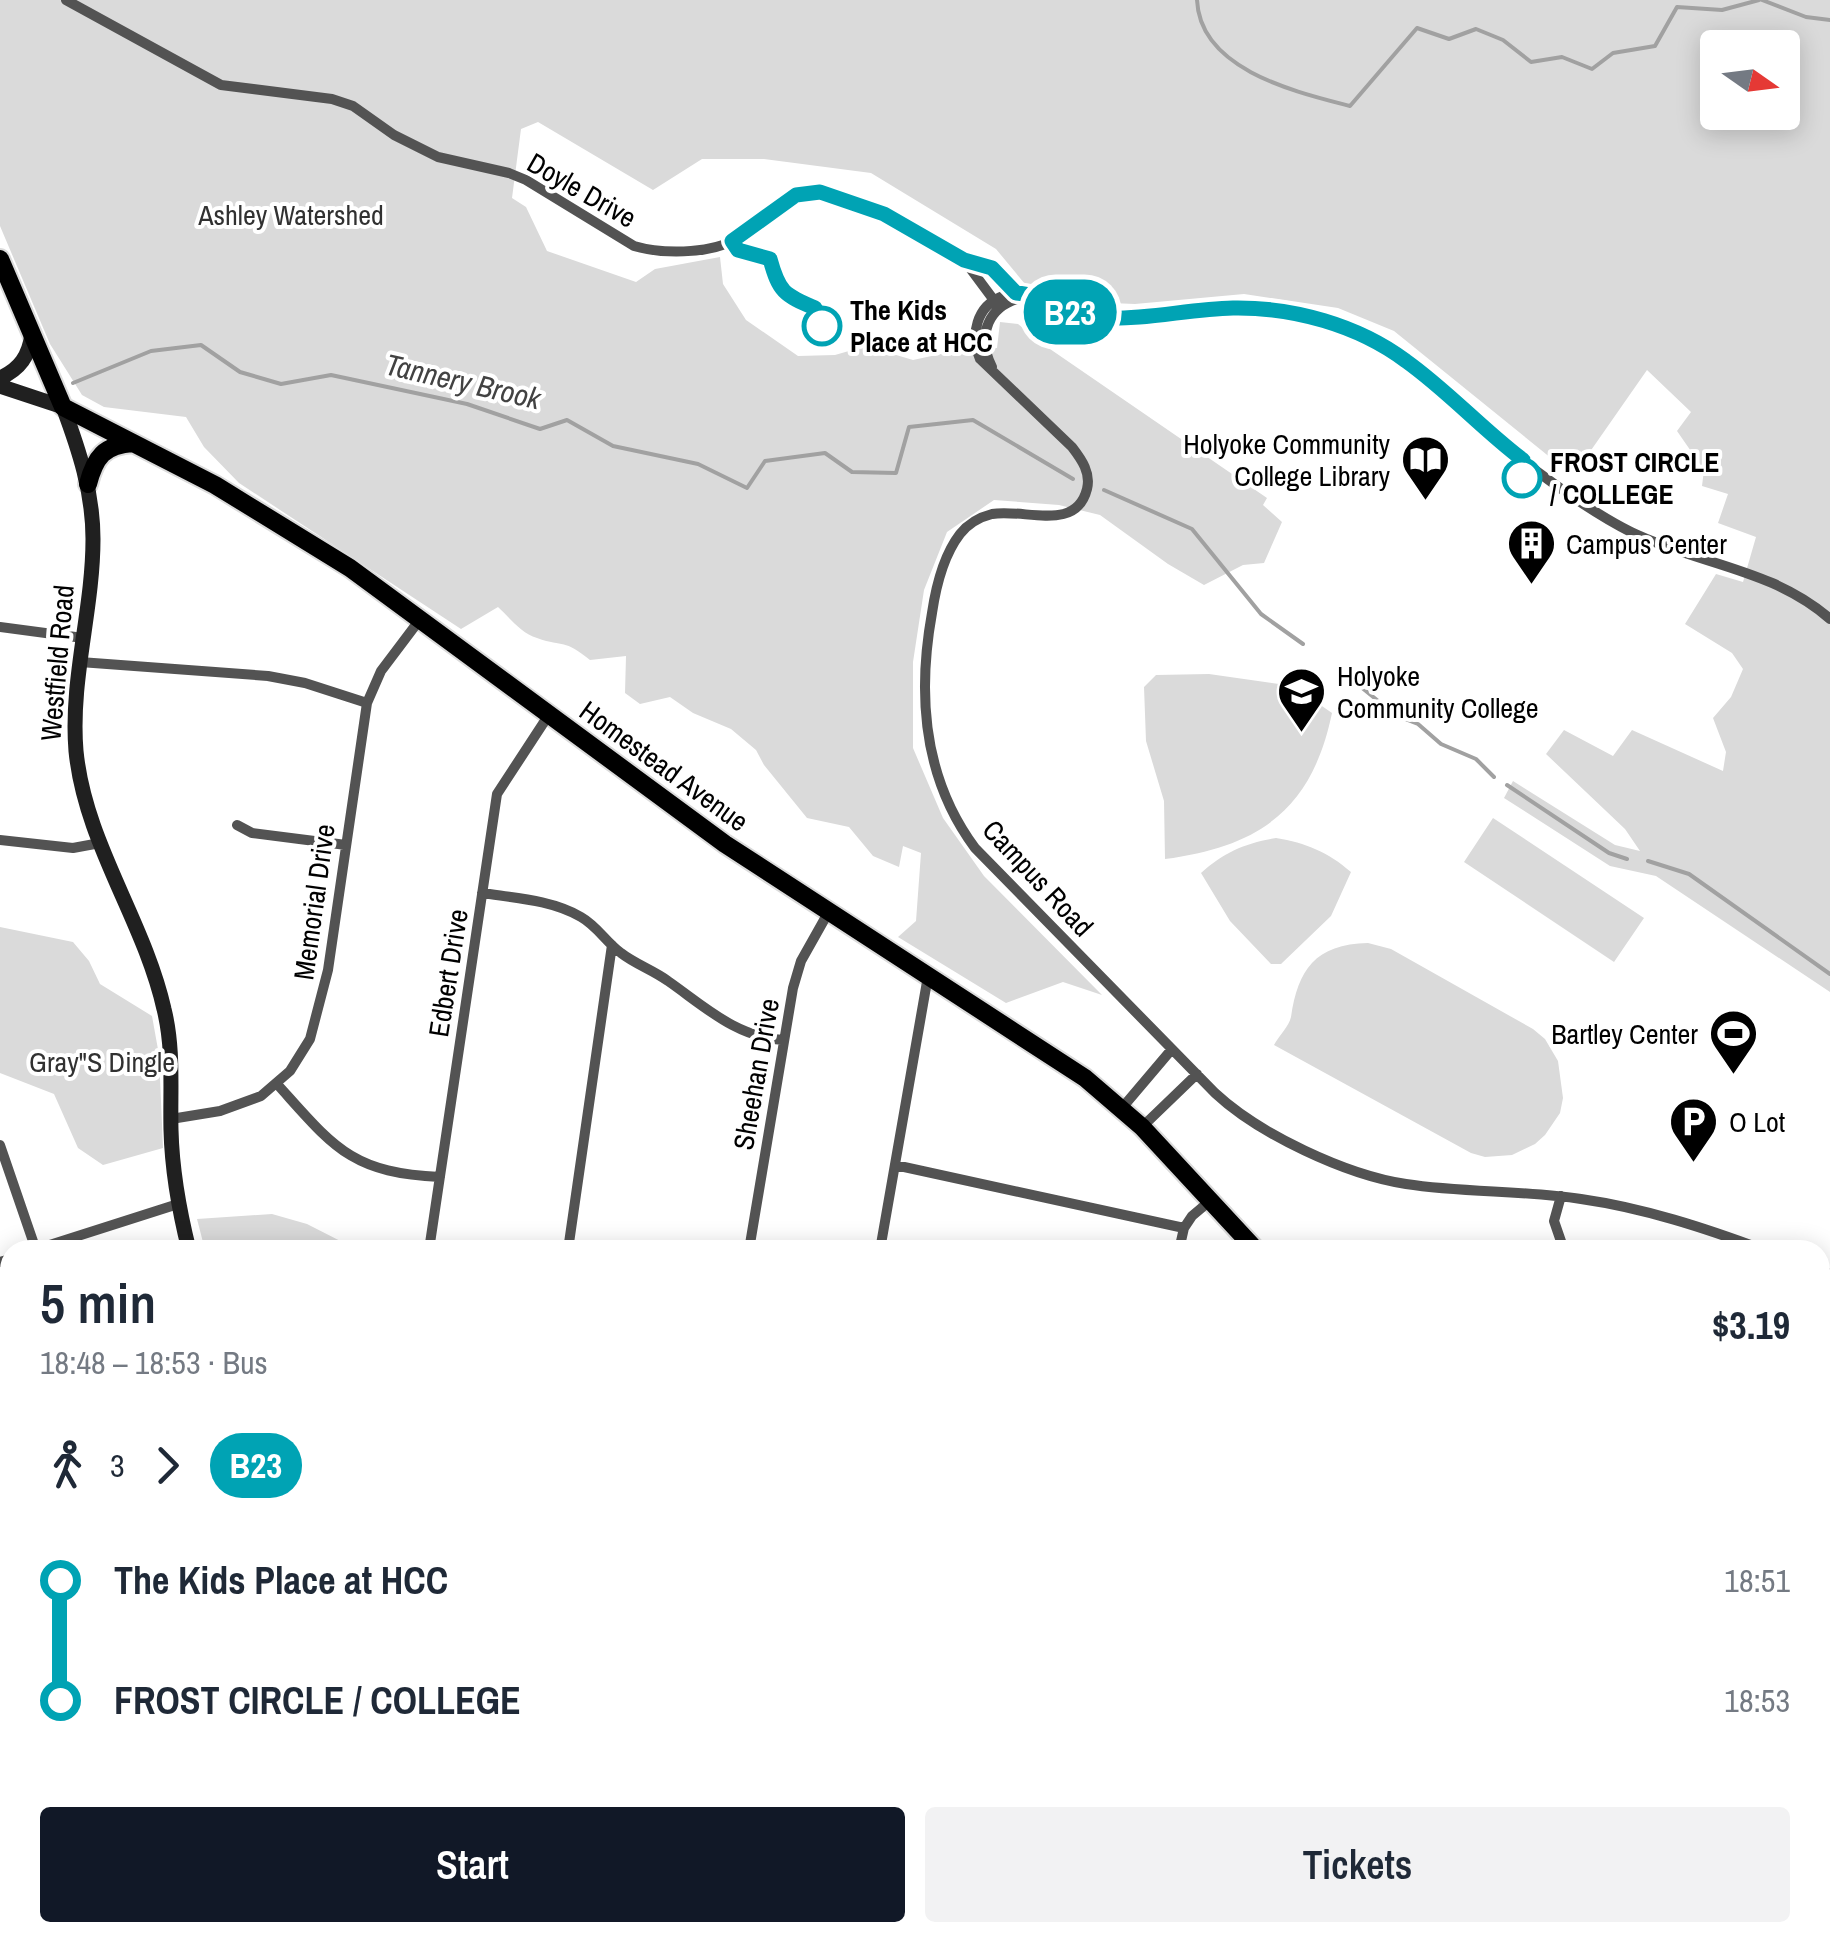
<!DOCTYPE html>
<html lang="en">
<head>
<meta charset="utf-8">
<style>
  :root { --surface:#fff; --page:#f2f2f3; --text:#1f2937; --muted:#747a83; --accent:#111827 }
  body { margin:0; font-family:"Archivo Narrow",sans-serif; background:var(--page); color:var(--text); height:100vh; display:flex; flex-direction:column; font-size:38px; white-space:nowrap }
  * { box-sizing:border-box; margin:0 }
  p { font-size:32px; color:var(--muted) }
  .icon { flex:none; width:55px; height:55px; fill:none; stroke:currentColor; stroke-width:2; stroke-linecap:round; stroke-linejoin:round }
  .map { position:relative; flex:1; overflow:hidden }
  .panel { position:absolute; left:0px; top:1240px; width:1830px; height:702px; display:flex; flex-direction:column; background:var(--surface); border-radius:30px 30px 0 0; box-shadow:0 5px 25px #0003 }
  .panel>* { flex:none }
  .badge { padding:0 20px; border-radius:32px; font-size:35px; line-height:65px }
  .needle { width:65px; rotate:104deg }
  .fabs { position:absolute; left:1700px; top:30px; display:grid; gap:20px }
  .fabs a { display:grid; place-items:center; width:100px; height:100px; border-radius:10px; background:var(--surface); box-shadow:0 5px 25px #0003; font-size:50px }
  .map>.badge { position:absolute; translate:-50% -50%; box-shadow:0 0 0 5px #fff }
  .legs { display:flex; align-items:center; gap:15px; height:110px; padding:0 40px; font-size:32px }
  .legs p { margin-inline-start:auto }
  .head { display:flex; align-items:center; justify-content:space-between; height:170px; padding:0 40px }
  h1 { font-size:55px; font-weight:600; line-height:75px }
  .button { display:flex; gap:20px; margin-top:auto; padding:20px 40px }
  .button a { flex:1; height:115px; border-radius:10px; background:var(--accent); color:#fff; font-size:40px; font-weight:600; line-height:115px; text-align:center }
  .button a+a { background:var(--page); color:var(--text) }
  ul { padding:0 40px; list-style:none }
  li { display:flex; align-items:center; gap:35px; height:120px; font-size:38px }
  li i { display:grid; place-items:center; width:15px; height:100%; margin:0 12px; background:currentColor }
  li i::after { content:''; width:25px; height:25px; margin:-12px; border:8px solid; border-radius:50%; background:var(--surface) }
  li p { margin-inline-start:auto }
  li:first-child i { background:linear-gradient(#0000 50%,currentColor 0) }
  li:last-child i { background:linear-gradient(currentColor 50%,#0000 0) }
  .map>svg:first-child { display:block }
</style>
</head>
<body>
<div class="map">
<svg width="1830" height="1941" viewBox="0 0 1830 1941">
  <rect width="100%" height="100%" fill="#fff"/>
  <!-- green -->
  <path fill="#dadada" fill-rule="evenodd" d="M0,0H1830V992L1656,876L1610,866L1504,798L1513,781L1615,845L1640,851L1625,829L1546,754L1564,730L1613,756L1632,730L1723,771L1726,752L1713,718L1731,697L1743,669L1732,653L1685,624L1716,574L1743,582L1756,537L1718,523L1728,494L1702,486L1704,470L1677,431L1691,412L1647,370L1587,456L1567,471L1394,331L1338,308L1244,294L1135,304L1086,302L1025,284L996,249L871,173L764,159H702L653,190L538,122L521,129L512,198L526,207L547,251L636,282L655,269L720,257L723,284L746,320L798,356L835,355L866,346L913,360L964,349L997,348L1000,322L1018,324L1050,349L1267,498L1263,505L1282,522L1264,563L1243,565L1204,585L1168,564L1100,515L1059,505L994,500L947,532L924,590L913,662V748L943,818L984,876L1102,995L1063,982L1006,1003L898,937L916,921L921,853L903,846L899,867L873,856L849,827L807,818L764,765L756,750L731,729L693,713L670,697L640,704L625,693L626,656L590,660C563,638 565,648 537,638C521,633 510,618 498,607L461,629L239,483L204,447L186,417L104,407L82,395L50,344L0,226ZM1718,48H1782V112H1718Z
    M1209,674L1293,686L1332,713C1312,809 1261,846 1165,859L1164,801L1146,741L1144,687L1156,675Z
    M1493,818L1644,918L1614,962L1464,862Z
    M1276,838C1306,843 1328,852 1351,872L1331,916L1281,964H1271L1230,921L1201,873C1224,852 1246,843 1276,838Z
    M0,927L73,942L89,961L100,984L152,1016L159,1055L163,1148L103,1165L78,1148L54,1094L0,1073Z
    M1368,943L1391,949L1533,1029L1545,1039L1558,1061L1563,1098L1560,1113L1545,1135L1535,1144L1512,1155L1485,1157L1471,1153L1274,1045C1279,1036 1289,1026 1291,1017C1298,970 1315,944 1368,943Z
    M272,1214L307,1224L358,1250H205L197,1219Z
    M1517,1933L1519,1941H1127L1110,1933Z"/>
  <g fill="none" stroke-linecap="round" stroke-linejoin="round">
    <!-- stream -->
    <path stroke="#a1a1a1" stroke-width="4" d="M1197,0C1200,70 1296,92 1350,106L1417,28L1449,39L1476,29L1503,40L1531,62L1562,57L1592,69L1613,53L1655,46L1677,7L1722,10L1759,0
      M1762,0L1806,17L1830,20
      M73,383L151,351L201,345L240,372L281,384L331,375L467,404L540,429L567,420L613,446L698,464L747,488L765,461L825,453L852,472L896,473L909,427L973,420L1073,479
      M1104,490L1192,529L1261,614L1303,644
      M1340,670L1393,713
      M1405,719L1418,724L1441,744L1476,759L1494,777
      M1507,785L1609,853L1627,859
      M1648,861L1689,874L1830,974"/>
    <defs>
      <path id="primary" d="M0,259L63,407L215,485L350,568L725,844L1085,1078L1142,1127L1256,1250
        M88,484C95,457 104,445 133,443
        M1768,1932L1786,1941"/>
    </defs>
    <!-- primary casing -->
    <use href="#primary" stroke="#dbdbdb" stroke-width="22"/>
    <!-- street -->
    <path stroke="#535353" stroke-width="10" d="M66,0L221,85L332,99L353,106L394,135L438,157L509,173L526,180L634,246C661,254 707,254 732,241C762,227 782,192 817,192C857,192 909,228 943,248C973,265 999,262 1016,297
      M964,260L996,303
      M992,367C976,335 988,305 1024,297
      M0,627L83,638
      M80,662L268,676L305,683L367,703
      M237,825L252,833L346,845
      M0,840L73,848L100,843
      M482,893C515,898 552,900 581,917C597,926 606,942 621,953C635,964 653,970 668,981C704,1006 737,1038 784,1040
      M277,1084C333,1146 350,1173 440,1177
      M1122,1108L1172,1049
      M171,1119L220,1111L261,1096L290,1071L310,1039L328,970L367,703L381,671L421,618
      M1142,1127L1197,1074
      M0,1145L36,1250
      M895,1165L1184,1228L1192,1216L1211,1200
      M1561,1196L1554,1221L1564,1250
      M34,1250L178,1204
      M429,1250L497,794L548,716
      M568,1250L612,945
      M749,1250L793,988L801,961L828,913
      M880,1250L928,976
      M1179,1250L1184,1228
      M1764,1250C1705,1228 1644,1208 1581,1199C1523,1190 1464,1193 1406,1184C1346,1175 1259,1134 1215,1093L975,848C923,778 917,696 932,613C936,586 943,556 960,534C968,524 980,517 992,514C1024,508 1076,533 1087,489C1091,473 1082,460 1072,447L980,359C970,335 976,306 1003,296C1033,284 1066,314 1096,318C1131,321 1167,314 1201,310C1254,305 1308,313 1357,333C1407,353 1443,393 1483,428C1522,462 1585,509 1631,532C1697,564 1774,569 1830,619
      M0,1262L10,1259
      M1820,1270L1830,1274
      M0,1416L10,1413
      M0,1622L10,1626
      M1820,1740L1830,1743
      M0,1808L10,1818
      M133,1932L143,1941
      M987,1932L1006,1941
      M165,1941L175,1932
      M465,1941L466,1932
      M778,1941L780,1932
      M1649,1941L1663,1932"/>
    <!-- secondary -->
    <path stroke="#202020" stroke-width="15" d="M0,378C20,369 29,356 32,334
      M0,386L63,407C79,450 93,492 93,539C93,610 70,680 76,751C85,843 144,920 164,1009C174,1049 170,1090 171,1130C172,1171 179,1210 189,1250
      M391,1941L392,1932"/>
    <!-- primary -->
    <use href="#primary" stroke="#000" stroke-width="18"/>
  </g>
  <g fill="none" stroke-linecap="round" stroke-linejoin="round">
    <defs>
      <path id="line-1" d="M822,326L815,308C784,295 779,292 770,259L738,250L732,241L796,195L820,192L884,214L964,260L992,268L1016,293C1047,295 1071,316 1103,318C1146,320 1189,309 1233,308C1293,307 1358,325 1406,361C1448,391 1482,429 1523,460L1522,478"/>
    </defs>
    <!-- line-1 casing -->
    <use href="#line-1" stroke="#fff" stroke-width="22"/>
    <!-- line-1 -->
    <use href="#line-1" stroke="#00a3b4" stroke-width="15"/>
  </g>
  <!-- icons -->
  <defs>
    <symbol id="library-pin" viewBox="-11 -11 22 30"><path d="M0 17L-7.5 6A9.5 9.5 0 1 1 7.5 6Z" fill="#000" stroke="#fff"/><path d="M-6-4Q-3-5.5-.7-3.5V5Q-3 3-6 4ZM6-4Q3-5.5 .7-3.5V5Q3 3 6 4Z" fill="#fff"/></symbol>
    <symbol id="building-pin" viewBox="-11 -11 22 30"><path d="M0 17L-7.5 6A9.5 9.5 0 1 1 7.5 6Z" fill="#000" stroke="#fff"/><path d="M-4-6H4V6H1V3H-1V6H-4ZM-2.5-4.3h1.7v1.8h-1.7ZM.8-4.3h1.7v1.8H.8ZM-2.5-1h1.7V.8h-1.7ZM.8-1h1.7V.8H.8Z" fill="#fff"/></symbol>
    <symbol id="university-pin" viewBox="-11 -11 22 30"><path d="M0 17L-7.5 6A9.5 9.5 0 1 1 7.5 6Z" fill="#000" stroke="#fff"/><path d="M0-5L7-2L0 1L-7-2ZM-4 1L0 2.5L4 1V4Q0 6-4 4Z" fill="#fff"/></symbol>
    <symbol id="stadium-pin" viewBox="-11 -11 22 30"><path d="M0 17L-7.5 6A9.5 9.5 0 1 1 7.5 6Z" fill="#000" stroke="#fff"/><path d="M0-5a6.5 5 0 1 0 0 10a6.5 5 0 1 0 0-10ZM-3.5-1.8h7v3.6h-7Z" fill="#fff"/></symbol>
    <symbol id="parking-pin" viewBox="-11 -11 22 30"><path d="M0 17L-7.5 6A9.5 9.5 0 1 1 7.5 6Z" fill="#000" stroke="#fff"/><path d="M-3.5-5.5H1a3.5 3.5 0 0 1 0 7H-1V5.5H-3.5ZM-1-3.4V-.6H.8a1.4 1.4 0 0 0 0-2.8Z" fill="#fff"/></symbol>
  </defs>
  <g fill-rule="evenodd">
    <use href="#library-pin" x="1398" y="432" width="55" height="75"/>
    <use href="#building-pin" x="1504" y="516" width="55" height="75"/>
    <use href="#university-pin" x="1274" y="664" width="55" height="75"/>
    <use href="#stadium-pin" x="1706" y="1006" width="55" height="75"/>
    <use href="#parking-pin" x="1666" y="1094" width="55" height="75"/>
  </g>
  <!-- markers -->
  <g fill="#fff" stroke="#00a3b4" stroke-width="5">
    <circle cx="822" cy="326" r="18"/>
    <circle cx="1522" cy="478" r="18"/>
  </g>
  <g text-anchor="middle" stroke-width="8" stroke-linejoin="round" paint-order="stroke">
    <!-- street labels -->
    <g font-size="28" fill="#000" stroke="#fff">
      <text transform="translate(582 190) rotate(30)" y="10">Doyle Drive</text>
      <text transform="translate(57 663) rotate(-85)" y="10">Westfield Road</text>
      <text transform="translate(664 766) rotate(36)" y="10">Homestead Avenue</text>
      <text transform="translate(1038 878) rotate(47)" y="10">Campus Road</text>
      <text transform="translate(314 902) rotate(-82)" y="10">Memorial Drive</text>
      <text transform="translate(448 973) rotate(-81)" y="10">Edbert Drive</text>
      <text transform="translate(756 1074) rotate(-80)" y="10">Sheehan Drive</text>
    </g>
    <!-- park labels -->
    <g font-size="28" fill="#313131" stroke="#fff">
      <text x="291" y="225">Ashley Watershed</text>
      <text x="102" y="1072">Gray"S Dingle</text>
    </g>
    <!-- stop labels -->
    <g font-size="28" font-weight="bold" fill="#000" stroke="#fff" text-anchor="start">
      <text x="850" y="320">The Kids<tspan x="850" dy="32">Place at HCC</tspan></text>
      <text x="1550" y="472">FROST CIRCLE<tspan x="1550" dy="32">/ COLLEGE</tspan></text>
    </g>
    <!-- poi labels -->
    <g font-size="28" fill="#000" stroke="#fff" text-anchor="start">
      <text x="1390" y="454" text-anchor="end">Holyoke Community<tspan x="1390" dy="32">College Library</tspan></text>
      <text x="1566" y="554">Campus Center</text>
      <text x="1337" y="686">Holyoke<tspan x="1337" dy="32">Community College</tspan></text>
      <text x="1698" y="1044" text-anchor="end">Bartley Center</text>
      <text x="1729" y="1132">O Lot</text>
    </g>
    <!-- water labels -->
    <g font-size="30" font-style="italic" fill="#424242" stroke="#fff">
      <text transform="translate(463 382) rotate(13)" y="10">Tannery Brook</text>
    </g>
  </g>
</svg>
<div class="fabs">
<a><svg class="needle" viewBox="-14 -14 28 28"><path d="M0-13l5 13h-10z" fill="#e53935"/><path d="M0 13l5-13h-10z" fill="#747a83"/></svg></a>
</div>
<b class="badge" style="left:1070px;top:312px;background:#00a3b4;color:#fff">B23</b>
<section class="panel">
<div class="head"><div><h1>5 min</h1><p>18:48 – 18:53 · Bus</p></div><b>$3.19</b></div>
<div class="legs"><svg class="icon" aria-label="walk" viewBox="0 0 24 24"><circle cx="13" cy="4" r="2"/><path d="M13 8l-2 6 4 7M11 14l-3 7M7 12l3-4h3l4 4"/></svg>3<svg class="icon" aria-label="forward" viewBox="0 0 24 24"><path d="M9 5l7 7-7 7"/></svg><b class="badge" style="background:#00a3b4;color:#fff">B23</b></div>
<ul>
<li><i style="color:#00a3b4"></i><b>The Kids Place at HCC</b><p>18:51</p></li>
<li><i style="color:#00a3b4"></i><b>FROST CIRCLE / COLLEGE</b><p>18:53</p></li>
</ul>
<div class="button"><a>Start</a><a>Tickets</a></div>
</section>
</div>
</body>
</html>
